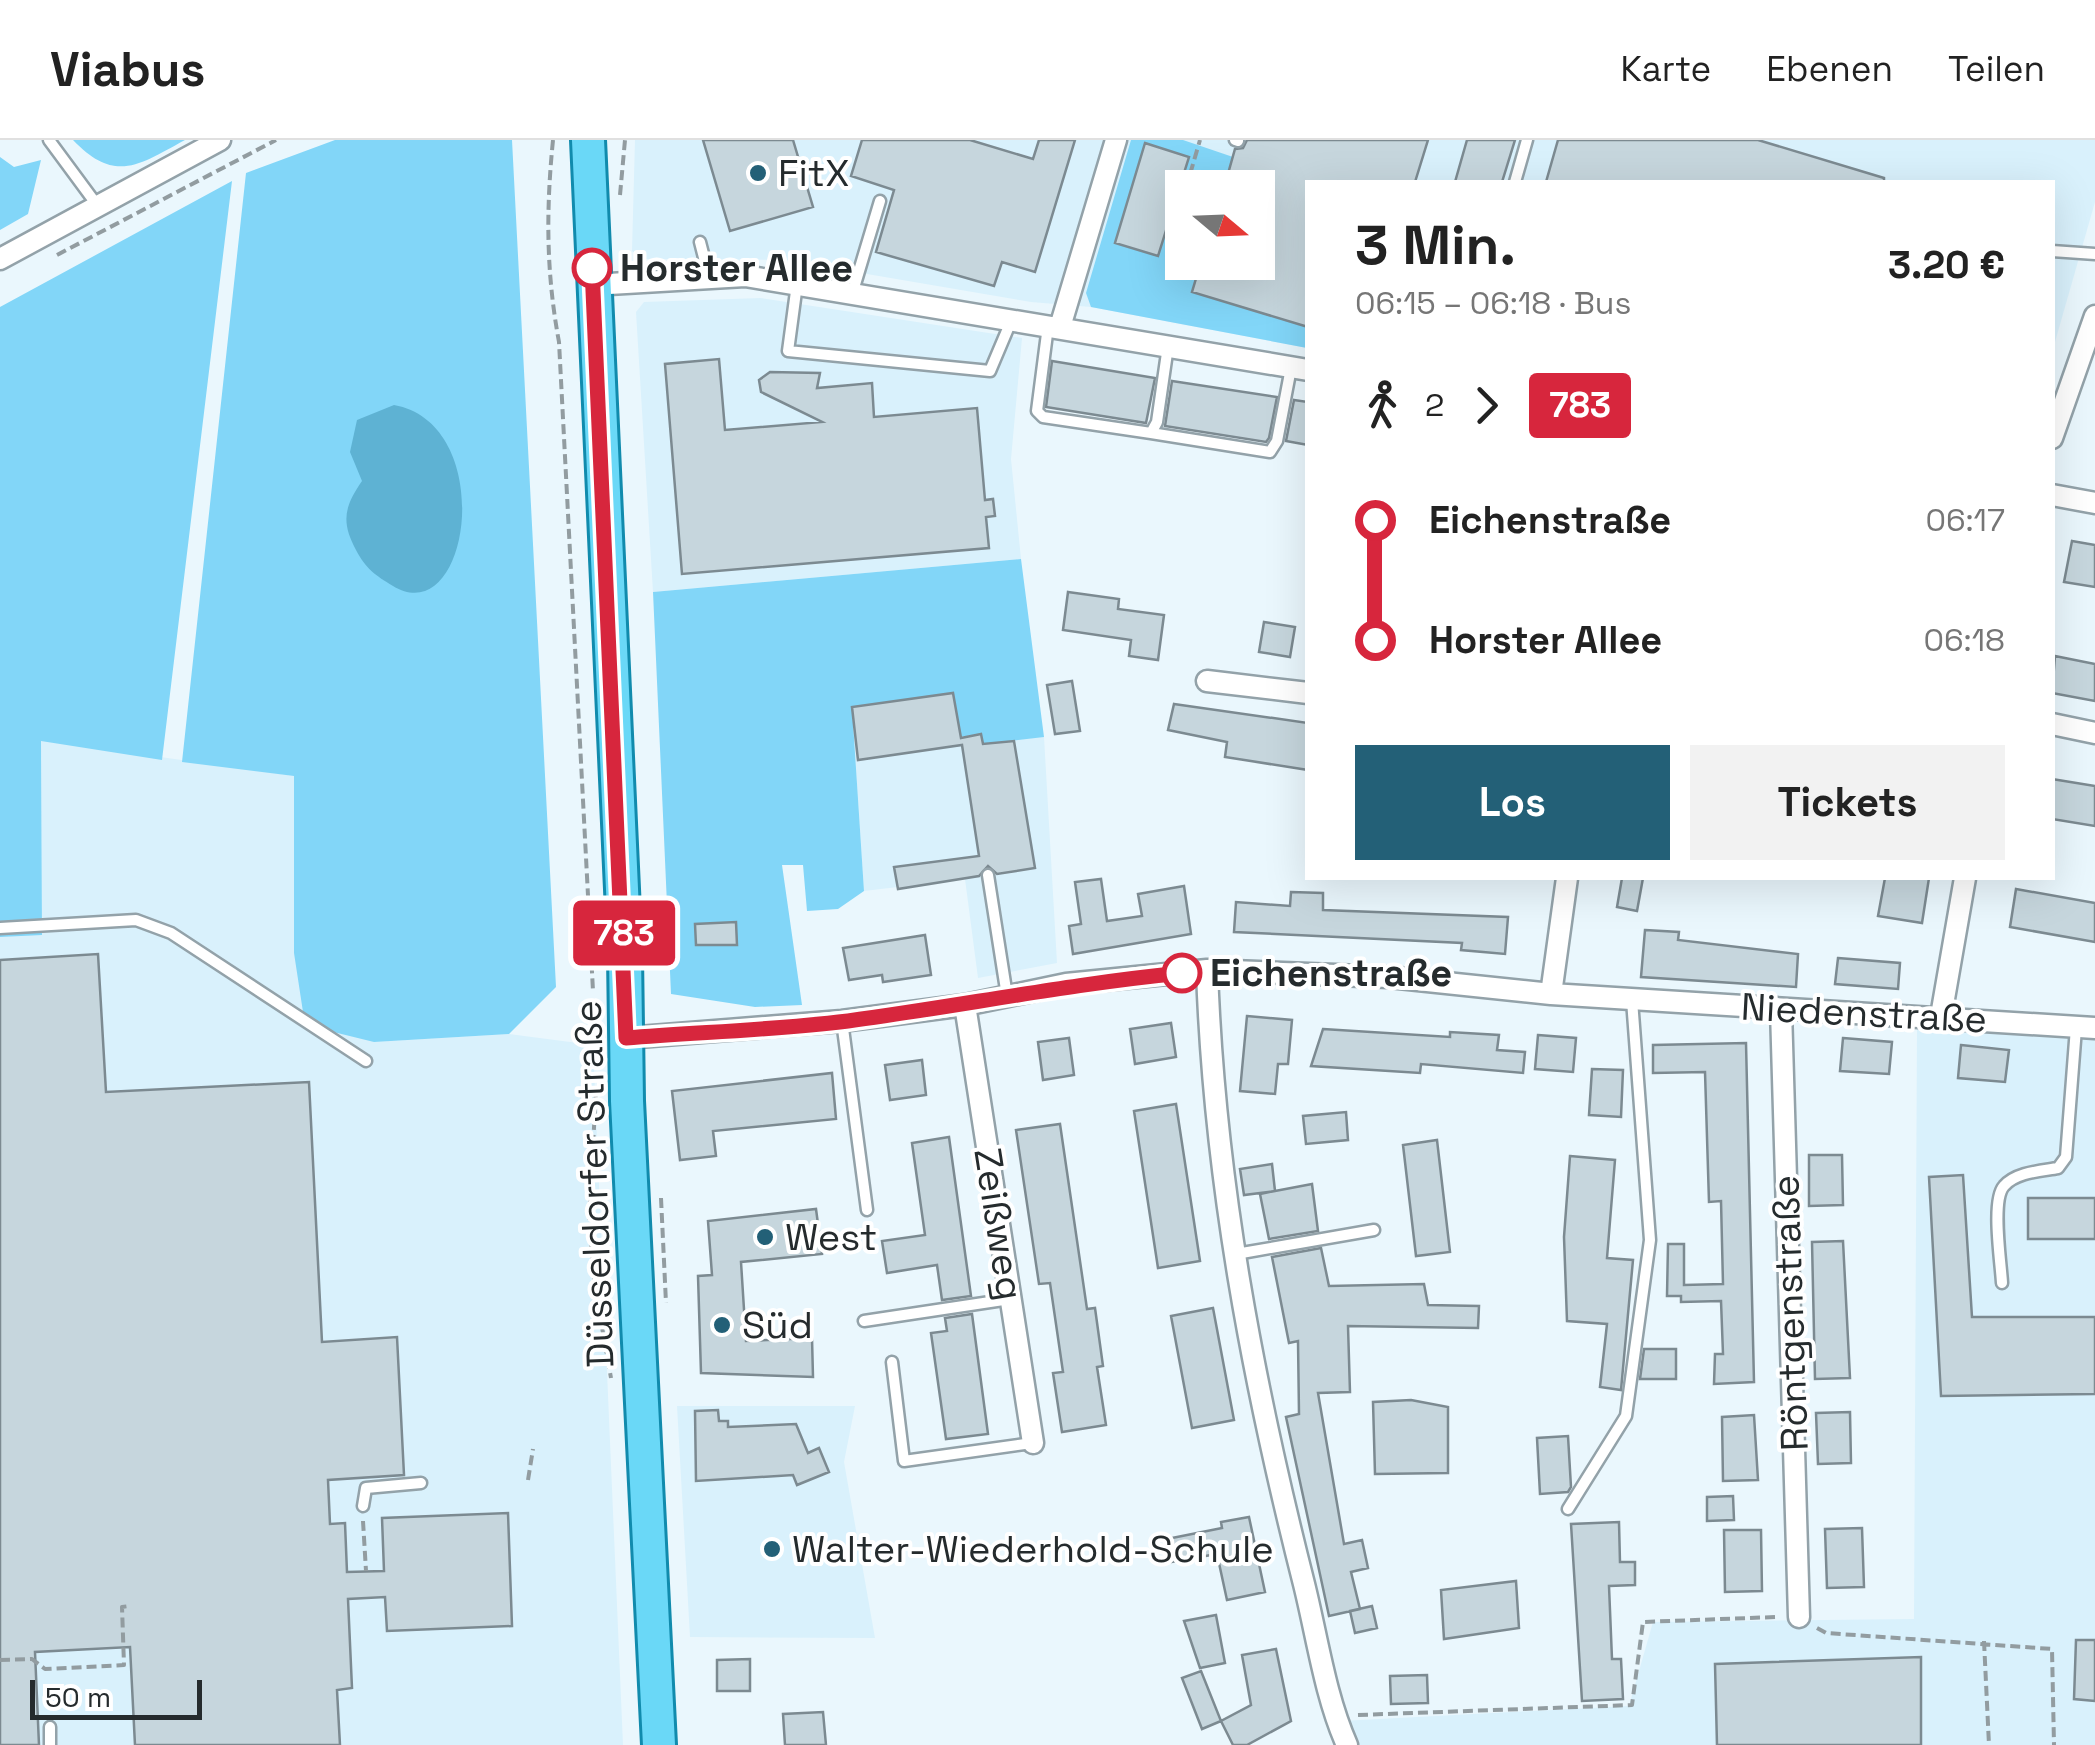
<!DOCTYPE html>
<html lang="de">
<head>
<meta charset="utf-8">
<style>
  :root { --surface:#fff; --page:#f2f2f2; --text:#222; --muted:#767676; --line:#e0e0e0; --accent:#236077 }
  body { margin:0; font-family:"Space Grotesk",sans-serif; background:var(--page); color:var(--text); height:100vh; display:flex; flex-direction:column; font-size:38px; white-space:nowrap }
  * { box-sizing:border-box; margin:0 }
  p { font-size:32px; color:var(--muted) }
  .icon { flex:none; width:55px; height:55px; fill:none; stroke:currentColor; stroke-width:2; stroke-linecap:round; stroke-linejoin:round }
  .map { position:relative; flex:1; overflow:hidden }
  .details { position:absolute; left:1305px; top:40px; width:750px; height:700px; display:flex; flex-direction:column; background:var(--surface); border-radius:0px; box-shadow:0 10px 40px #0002 }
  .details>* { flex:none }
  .badge { padding:0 20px; border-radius:8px; font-size:35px; line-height:65px }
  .needle { width:65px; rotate:109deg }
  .fabs { position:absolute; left:1165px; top:30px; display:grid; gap:20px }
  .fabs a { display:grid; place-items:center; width:110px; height:110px; border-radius:0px; background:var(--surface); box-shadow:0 10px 40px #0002; font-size:50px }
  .scale { position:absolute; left:30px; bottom:25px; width:172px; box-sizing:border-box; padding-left:10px; border:5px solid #252b2d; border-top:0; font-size:28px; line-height:35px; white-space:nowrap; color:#252b2d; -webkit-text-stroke:8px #fff; paint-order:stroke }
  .map>.badge { position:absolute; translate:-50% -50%; box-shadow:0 0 0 5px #fff }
  .legs { display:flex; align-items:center; gap:15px; height:110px; padding:0 50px; font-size:32px }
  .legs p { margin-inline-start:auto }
  .overview { display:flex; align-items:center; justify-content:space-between; height:170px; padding:0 50px }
  h1 { font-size:55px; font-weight:700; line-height:75px }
  .button { display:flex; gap:20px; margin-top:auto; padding:20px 50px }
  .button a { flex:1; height:115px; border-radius:0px; background:var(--accent); color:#fff; font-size:40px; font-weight:700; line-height:115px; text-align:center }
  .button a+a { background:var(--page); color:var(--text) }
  ul { padding:0 50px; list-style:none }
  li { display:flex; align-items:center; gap:35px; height:120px; font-size:38px }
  li i { display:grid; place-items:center; width:15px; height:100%; margin:0 12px; background:currentColor }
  li i::after { content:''; width:25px; height:25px; margin:-12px; border:8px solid; border-radius:50%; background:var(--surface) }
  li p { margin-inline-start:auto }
  li:first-child i { background:linear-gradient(#0000 50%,currentColor 0) }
  li:last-child i { background:linear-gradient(currentColor 50%,#0000 0) }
  header { display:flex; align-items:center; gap:60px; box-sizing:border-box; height:140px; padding:0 50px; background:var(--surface); border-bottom:2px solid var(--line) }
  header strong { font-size:48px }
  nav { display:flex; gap:55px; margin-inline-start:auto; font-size:35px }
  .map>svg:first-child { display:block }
</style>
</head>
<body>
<header>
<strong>Viabus</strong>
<nav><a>Karte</a><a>Ebenen</a><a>Teilen</a></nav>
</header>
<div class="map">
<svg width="2095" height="1605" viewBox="0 0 2095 1605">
  <rect width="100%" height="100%" fill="#eaf7fd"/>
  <!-- built -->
  <path fill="#d9f1fc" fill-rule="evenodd" d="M635,0H2095V62L2053,209L2052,42H1308L1307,208L1091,167L1031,162L785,120L643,119L632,111ZM1182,48H1258V122H1182Z
    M761,158L1022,198L1011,319L1021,419L653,452L636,172L644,162Z
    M953,553L1044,597L1057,823L978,838L965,739L864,751L852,567Z
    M41,600L294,636V813L374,902L509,894L593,905L623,1605H0V797L42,794Z
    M1917,888L2095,899V1605H1351L1341,1581L1629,1566L1653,1482L1914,1479Z
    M677,1266H855L844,1322L875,1498L690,1497Z"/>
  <!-- green -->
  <path fill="#82d6f8" d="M73,0H185C139,25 115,44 73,0Z
    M335,0H512L556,847L509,894L374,902L305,885L294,813V636L182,622L246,33Z
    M1131,0H1183L1233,17L1224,47L1182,48V122L1201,123L1192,152L1307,187V208L1091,167L1086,153Z
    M0,17L14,27L41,20L28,74L0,90Z
    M232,41L162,620L41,601L42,795L0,797V167Z
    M1021,419L1044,597L983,604L980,594L961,597L953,553L852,567L864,751L838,769L807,771L803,725H782L802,865L755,867L671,854L653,452Z"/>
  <!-- water -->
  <path fill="#5eb2d3" d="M394,265C499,284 470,493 393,446C375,435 366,429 356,410C341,382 344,367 362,341L350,312L357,280Z"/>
  <!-- building -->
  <path fill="#c6d6dd" stroke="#7c8a91" stroke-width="2.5" d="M703,0H793L813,67L730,91Z
    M862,0H970L1033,19L1039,0H1075L1035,132L1002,122L994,146L876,112L894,50L851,36Z
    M1247,0H1428L1415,42H1308V187L1192,152L1201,122H1258V48H1224L1235,9L1243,8Z
    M1467,0H1515L1502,42H1455Z
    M1558,0H1758L1884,38V42H1546Z
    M1145,3L1189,17L1158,116L1115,103Z
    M719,219L725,290L822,282L761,252L759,240L770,232L820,233L817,248L872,243L874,277L977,268L985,360L993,359L995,376L986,377L989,408L682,434L665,224Z
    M1052,221L1155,238L1146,283L1046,267Z
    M1172,241L1277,257L1269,298L1266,302L1165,286Z
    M1294,260L1308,262V305L1286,301Z
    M2072,401L2095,405V447L2064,442Z
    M1068,452L1119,459L1118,469L1164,475L1158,520L1129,516L1131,500L1063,490Z
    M1264,482L1295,487L1290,517L1259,512Z
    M2055,516L2095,524V561L2052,553Z
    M1072,541L1080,591L1055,594L1047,545Z
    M953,553L961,598L981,594L983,604L1014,601L1035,728L997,734L988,726L979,736L898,749L894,727L979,716L962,605L858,620L852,567Z
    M1174,564L1308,583V630L1225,617L1227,602L1168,590Z
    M2052,639L2095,646V686L2052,679Z
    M1622,738H1643L1637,771L1617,767Z
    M1885,738H1929L1922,783L1878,776Z
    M1101,739L1107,781L1142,776L1138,754L1184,746L1191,794L1073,814L1069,786L1081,784L1075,742Z
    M2016,749L2095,763V802L2010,787Z
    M1291,752L1323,753V770L1508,777L1505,814L1461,810L1462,803L1234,792L1236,762L1290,766Z
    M736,782L737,805H696L695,784Z
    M1645,790L1679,792L1678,800L1798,814L1796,847L1641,837Z
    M925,795L931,835L883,842L882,835L849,840L843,808Z
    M98,814L106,952L309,942L322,1202L397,1197L404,1335L328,1340L330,1384L345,1383L347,1432L384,1431L382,1378L508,1373L512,1486L387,1491L385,1457L348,1459L352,1548L337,1550L340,1605H135L130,1507L35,1512L39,1605H0V820Z
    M1838,818L1900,823L1898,849L1835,844Z
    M1247,876L1292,880L1288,924H1278L1275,954L1240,951Z
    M1171,883L1176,917L1135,924L1130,889Z
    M1323,889L1450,897V892L1499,895L1497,910L1525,912L1523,933L1421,924L1420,933L1311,926Z
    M1538,895L1576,898L1573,932L1535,929Z
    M1069,898L1074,935L1043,940L1038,902Z
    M1843,898L1892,902L1889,934L1840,931Z
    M1746,903L1754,1242L1714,1244L1715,1214H1723L1721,1161L1681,1162V1156H1667L1668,1104H1684V1145L1723,1144L1721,1061L1709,1062L1705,932L1653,933V905Z
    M1961,905L2009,910L2005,942L1958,938Z
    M922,920L926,955L890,960L885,925Z
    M1592,929L1623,930L1621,977L1589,975Z
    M832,933L836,979L713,991L716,1016L680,1020L672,951Z
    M1176,964L1200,1121L1158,1128L1134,971Z
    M1346,972L1348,1000L1306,1004L1303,976Z
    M1060,984L1087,1169L1095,1168L1103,1226L1097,1227L1106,1285L1062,1292L1053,1233L1063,1232L1050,1143L1039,1144L1016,990Z
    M949,997L971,1156L942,1160L937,1125L887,1133L882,1101L925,1095L912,1003Z
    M1437,1000L1450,1112L1416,1116L1403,1005Z
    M1809,1015H1842L1843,1065L1809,1066Z
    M1570,1016L1615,1020L1607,1118L1633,1120L1621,1250L1600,1247L1607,1184L1567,1181L1564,1097Z
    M1272,1024L1275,1051L1312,1044L1318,1091L1269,1099L1260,1054L1275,1051L1244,1055L1240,1029Z
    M1963,1035L1972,1177H2095V1254L1941,1256L1929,1037Z
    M2028,1058H2095V1099H2028Z
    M816,1069L822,1114L741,1122L746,1201L812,1198L813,1237L701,1233L698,1136L712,1135L708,1081Z
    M1843,1101L1850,1238L1815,1239L1812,1102Z
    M1321,1108L1329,1146L1424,1144L1428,1165L1479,1166L1478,1188L1348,1186L1350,1252L1318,1253L1344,1404L1362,1400L1368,1428L1351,1432L1360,1469L1329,1476L1286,1277L1299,1274L1298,1201L1289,1203L1272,1117Z
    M1213,1168L1234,1280L1192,1288L1171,1176Z
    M972,1174L988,1294L946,1299L931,1193L947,1191L945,1178Z
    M1644,1209H1676V1239H1640Z
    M1411,1260L1448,1267V1333L1375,1334L1373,1262Z
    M718,1270L719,1281H728V1287L796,1284L808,1313L819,1308L829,1332L797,1345L793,1335L696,1341L695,1271Z
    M1850,1272L1851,1323L1818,1324L1816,1273Z
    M1754,1275L1758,1340L1723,1341L1722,1277Z
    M1568,1296L1571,1347L1568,1352L1540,1354L1537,1298Z
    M1733,1356L1734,1380L1707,1381V1357Z
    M1249,1377L1265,1452L1227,1460L1217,1414L1171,1422L1167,1399L1222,1388L1221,1382Z
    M1619,1382L1620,1422H1635V1445L1609,1446L1612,1519H1621L1623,1559L1582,1561L1571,1384Z
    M1862,1388L1864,1447L1827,1448L1825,1389Z
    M1724,1390H1761L1762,1451L1725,1452Z
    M1516,1441L1519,1488L1444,1499L1441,1450Z
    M1372,1466L1377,1488L1355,1493L1350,1471Z
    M1216,1475L1225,1523L1200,1528L1184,1481Z
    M2076,1500H2095V1561L2074,1559Z
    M1276,1509L1291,1581L1247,1605H1233L1221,1581L1251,1565L1242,1515Z
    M1921,1517V1605H1717L1715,1524Z
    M750,1519V1551H717V1520Z
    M1201,1531L1221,1581L1202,1589L1182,1538Z
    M1427,1535L1428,1563L1391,1564L1390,1536Z
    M823,1572L826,1605H785L783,1574Z"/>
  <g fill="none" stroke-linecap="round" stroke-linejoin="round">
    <defs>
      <path id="service" d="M49,0L97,65
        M1235,0L1238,1
        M1515,42L1527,0
        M700,102L709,137
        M2052,111L2095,114
        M797,144L788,211L990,231L1012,179
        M853,151L880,61
        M1048,186L1037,271L1043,277L1151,293L1157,282L1168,206
        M1151,293L1270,312L1277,301L1291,228
        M988,735L1007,856
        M0,788L136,780L171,793L366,921
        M842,881L867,1070
        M1236,1114L1374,1090
        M2002,1143C2001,1123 1991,1060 2004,1046C2016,1032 2041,1031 2058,1028L2066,1017L2076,888
        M864,1181L1010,1159
        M892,1222L904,1321L1032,1303
        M363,1366L366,1348L421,1343
        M1568,1369L1626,1276L1650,1100L1632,860
        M50,1587V1605"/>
      <path id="minor" d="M0,119L220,0
        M592,145L745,136L1308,230
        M1060,187L1116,0
        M2052,298L2095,176
        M2052,355L2095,363
        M1207,541L1308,553
        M2052,584L2095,593
        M1207,830C1214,1038 1253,1243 1304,1444C1317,1496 1325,1556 1347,1605
        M1551,854L1567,738
        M965,865L1033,1303
        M1781,870L1799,1477
        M1941,876L1965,738
        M626,898L842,881L965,865L1066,844L1207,830L1389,837L1551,854L2095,888"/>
      <path id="primary" d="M588,0L625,815L627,961L659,1605"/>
    </defs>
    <!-- service casing -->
    <use href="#service" stroke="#93a2a9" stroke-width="15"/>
    <!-- minor casing -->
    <use href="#minor" stroke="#93a2a9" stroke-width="25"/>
    <!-- primary casing -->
    <use href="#primary" stroke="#118bad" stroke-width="38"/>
    <!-- path -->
    <path stroke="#929ca0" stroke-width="4" stroke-dasharray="10 5" stroke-linecap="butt" d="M553,0C546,70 546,132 559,202L593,851
      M1186,46L1228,34
      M1186,48L1200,0
      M620,55L625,0
      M1169,105L1182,59
      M57,115L276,0
      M596,950L589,1081L595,1148L611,1238
      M661,1058L666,1163
      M528,1340L533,1309
      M363,1381L366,1431
      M1817,1488L1826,1493L2052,1509L2054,1605
      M1984,1501L1989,1605
      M0,1520L32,1519L45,1529L124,1525L122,1467L129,1466
      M1358,1575L1632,1565L1643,1482L1776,1477"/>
    <!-- service -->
    <use href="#service" stroke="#fff" stroke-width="10"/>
    <!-- minor -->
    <use href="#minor" stroke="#fff" stroke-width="20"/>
    <!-- primary -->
    <use href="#primary" stroke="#6ad8f7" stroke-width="32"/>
  </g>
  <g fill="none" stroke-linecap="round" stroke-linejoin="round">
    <defs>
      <path id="line-1" d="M592,128L626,898C700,892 775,890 848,881C960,866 1069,844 1182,833"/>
    </defs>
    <!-- line-1 casing -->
    <use href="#line-1" stroke="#fff" stroke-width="22"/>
    <!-- line-1 -->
    <use href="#line-1" stroke="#d7263d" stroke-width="15"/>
  </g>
  <!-- markers -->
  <g fill="#236077" stroke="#fff" stroke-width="4">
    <circle cx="758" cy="33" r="10"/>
    <circle cx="765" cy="1097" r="10"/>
    <circle cx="722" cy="1185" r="10"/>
    <circle cx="772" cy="1409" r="10"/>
  </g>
  <g fill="#fff" stroke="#d7263d" stroke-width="5">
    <circle cx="592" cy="128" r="18"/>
    <circle cx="1182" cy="833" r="18"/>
  </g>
  <g text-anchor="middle" stroke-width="8" stroke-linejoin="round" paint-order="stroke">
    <!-- poi labels -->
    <g font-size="38" fill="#252b2d" stroke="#fff" text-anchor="start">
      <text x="778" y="46">FitX</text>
      <text x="785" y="1110">West</text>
      <text x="742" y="1198">Süd</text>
      <text x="792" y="1422">Walter-Wiederhold-Schule</text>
    </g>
    <!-- stop labels -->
    <g font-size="38" font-weight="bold" fill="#252b2d" stroke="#fff" text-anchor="start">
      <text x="620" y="141">Horster Allee</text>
      <text x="1210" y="846">Eichenstraße</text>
    </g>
    <!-- street labels -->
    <g font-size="38" fill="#252b2d" stroke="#fff">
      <text transform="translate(1864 873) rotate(3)" y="13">Niedenstraße</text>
      <text transform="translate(594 1044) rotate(-92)" y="13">Düsseldorfer Straße</text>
      <text transform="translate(999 1084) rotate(81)" y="13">Zeißweg</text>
      <text transform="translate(1790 1173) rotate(-92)" y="13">Röntgenstraße</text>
    </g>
  </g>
</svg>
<div class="fabs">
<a><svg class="needle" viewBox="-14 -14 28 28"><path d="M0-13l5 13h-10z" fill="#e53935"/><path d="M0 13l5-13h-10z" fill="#767676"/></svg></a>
</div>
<div class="scale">50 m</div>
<b class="badge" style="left:624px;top:793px;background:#d7263d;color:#fff">783</b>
<section class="details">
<div class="overview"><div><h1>3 Min.</h1><p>06:15 – 06:18 · Bus</p></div><b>3.20 €</b></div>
<div class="legs"><svg class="icon" aria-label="walk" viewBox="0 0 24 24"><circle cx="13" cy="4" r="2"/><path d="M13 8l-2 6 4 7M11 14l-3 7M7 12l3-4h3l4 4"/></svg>2<svg class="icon" aria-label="forward" viewBox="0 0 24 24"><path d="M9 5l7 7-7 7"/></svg><b class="badge" style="background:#d7263d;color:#fff">783</b></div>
<ul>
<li><i style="color:#d7263d"></i><b>Eichenstraße</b><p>06:17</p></li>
<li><i style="color:#d7263d"></i><b>Horster Allee</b><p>06:18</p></li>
</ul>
<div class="button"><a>Los</a><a>Tickets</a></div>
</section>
</div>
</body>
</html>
